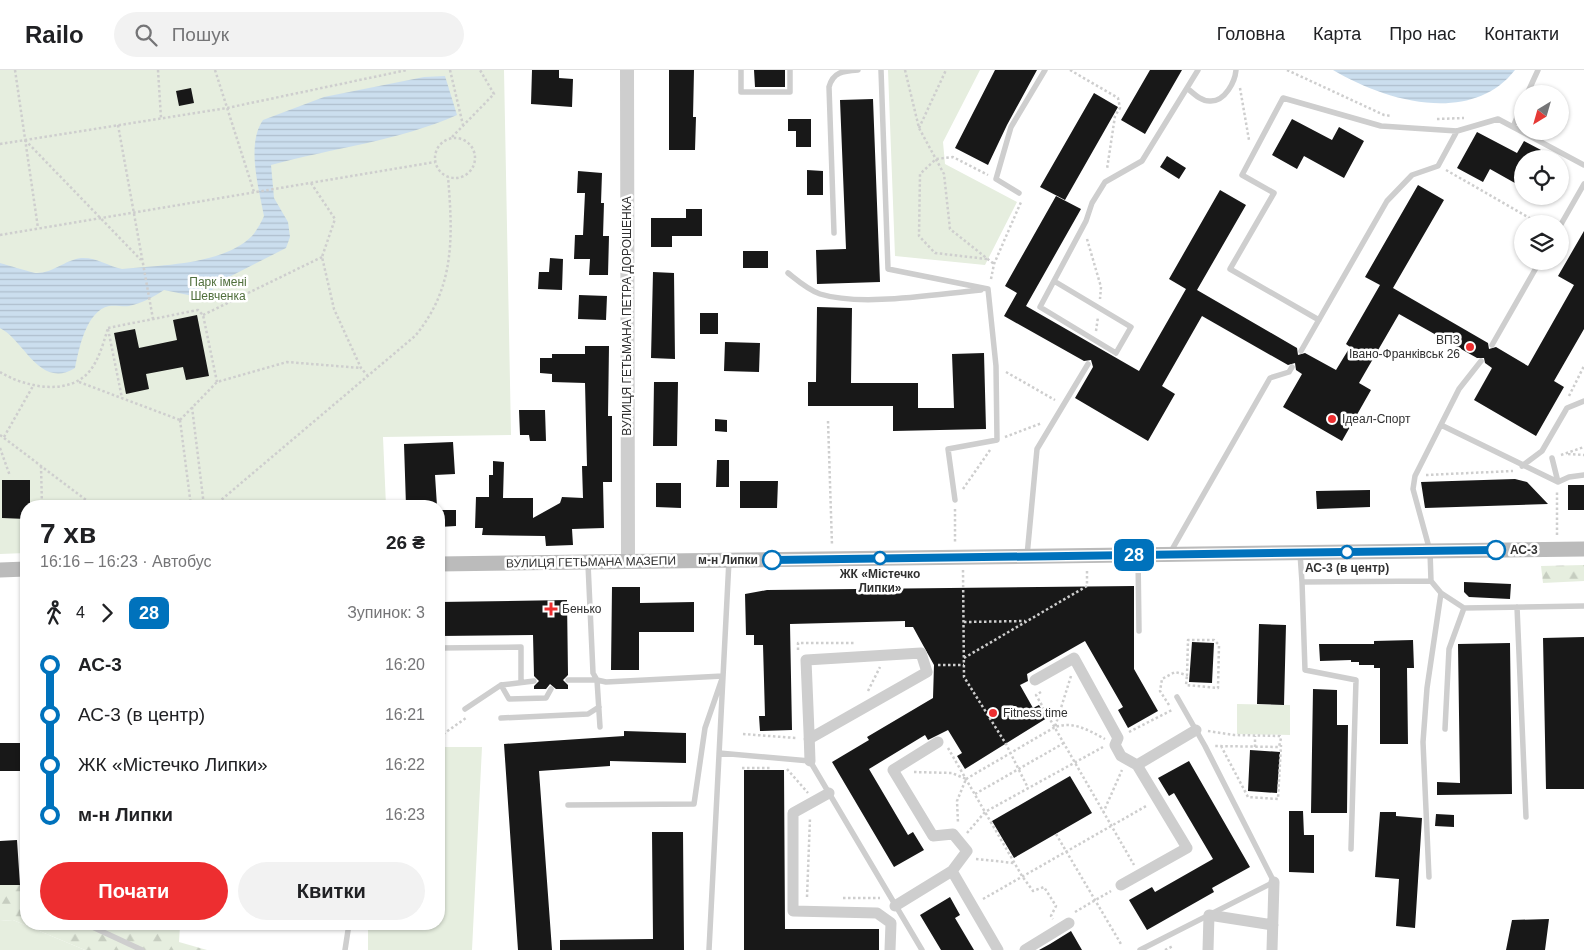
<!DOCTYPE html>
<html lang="uk">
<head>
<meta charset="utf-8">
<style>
  :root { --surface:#fff; --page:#f2f2f2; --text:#202124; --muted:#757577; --line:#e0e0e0; --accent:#ed2e30 }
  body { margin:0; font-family:Helvetica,sans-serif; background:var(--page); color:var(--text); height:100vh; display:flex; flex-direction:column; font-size:19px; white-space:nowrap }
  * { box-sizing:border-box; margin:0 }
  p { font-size:16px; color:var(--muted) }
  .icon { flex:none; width:28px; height:28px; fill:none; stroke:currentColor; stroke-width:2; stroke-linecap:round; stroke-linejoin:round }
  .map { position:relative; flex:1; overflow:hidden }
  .sheet { position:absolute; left:20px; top:430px; width:425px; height:430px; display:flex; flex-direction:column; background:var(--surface); border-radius:20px; box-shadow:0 1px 4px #0004 }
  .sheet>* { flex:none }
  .badge { padding:0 10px; border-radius:8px; font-size:18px; line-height:32px }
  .needle { width:32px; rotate:217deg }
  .tools { position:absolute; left:1514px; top:15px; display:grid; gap:10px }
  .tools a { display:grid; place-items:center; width:55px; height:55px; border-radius:50%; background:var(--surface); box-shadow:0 1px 4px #0004; font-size:25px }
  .map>.badge { position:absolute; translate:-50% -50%; box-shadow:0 0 0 2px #fff }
  .legs { display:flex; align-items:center; gap:8px; height:55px; padding:0 20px; font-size:16px }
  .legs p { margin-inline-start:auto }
  .summary { display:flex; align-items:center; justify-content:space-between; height:85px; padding:0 20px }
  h1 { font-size:28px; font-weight:700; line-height:38px }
  .cta { display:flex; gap:10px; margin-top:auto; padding:10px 20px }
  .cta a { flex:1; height:58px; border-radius:30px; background:var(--accent); color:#fff; font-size:20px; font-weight:700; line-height:58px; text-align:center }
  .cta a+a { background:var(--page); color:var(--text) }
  ul { padding:0 20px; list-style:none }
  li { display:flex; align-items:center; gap:18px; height:50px; font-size:19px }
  li i { display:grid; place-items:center; width:8px; height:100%; margin:0 6px; background:currentColor }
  li i::after { content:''; width:12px; height:12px; margin:-6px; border:4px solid; border-radius:50%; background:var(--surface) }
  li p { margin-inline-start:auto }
  li:first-child i { background:linear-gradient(#0000 50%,currentColor 0) }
  li:last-child i { background:linear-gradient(currentColor 50%,#0000 0) }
  header { display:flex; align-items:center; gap:30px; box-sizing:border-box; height:70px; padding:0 25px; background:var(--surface); border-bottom:1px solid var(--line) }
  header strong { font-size:24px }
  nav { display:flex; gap:28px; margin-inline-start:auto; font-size:18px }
  .search { width:350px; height:45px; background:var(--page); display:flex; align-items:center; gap:12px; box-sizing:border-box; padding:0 18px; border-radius:28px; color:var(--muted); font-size:19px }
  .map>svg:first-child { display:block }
</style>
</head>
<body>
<header>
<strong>Railo</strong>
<div class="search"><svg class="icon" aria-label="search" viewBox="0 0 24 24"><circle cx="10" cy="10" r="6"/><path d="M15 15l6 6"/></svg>Пошук</div>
<nav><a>Головна</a><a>Карта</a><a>Про нас</a><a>Контакти</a></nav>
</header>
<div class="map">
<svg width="1584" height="880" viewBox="0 0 1584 880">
  <defs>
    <pattern id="forest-firs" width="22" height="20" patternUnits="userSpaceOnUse" patternTransform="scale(1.25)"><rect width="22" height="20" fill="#e6eedf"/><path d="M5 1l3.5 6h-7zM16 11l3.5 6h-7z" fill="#c6cdc0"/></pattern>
    <pattern id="water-rules" width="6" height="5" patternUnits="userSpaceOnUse" patternTransform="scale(1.25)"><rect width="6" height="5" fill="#cbdeee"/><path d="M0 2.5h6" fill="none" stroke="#afbfcd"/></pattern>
  </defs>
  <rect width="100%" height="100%" fill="#fff"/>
  <!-- forest -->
  <path fill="url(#forest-firs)" d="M1584,495V511L1543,513L1541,496Z
    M0,815H20L26,819V854H174L180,856L179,872L207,880H85L13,850L0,851Z"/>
  <!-- park -->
  <path fill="#e6eedf" d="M0,0H504L511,365L383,367L386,436H26V483L0,484Z
    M888,0H980L943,72L945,94L1017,132L985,195L895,186Z
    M1237,634L1290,635V665L1237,664Z
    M439,677H482L472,880H368V854H439Z
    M13,850L85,880H0V851Z"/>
  <!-- water -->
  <path fill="url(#water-rules)" d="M1333,0H1515C1471,56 1385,31 1333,0Z
    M445,6L457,45C398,71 333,78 271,95L274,128L288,152L290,167L286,178L231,206L205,225L193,226L164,220C154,227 142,233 129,236C123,237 116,235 109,236C86,241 79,279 75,298C40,320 24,270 0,258V193C8,195 32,203 37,203C53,203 65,190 81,188C96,187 108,196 122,199C161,195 223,195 252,166C257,160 261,153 264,146C259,119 246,74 263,50L324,27L424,7Z"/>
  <!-- building -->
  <path fill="#181818" d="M532,0H559V8L573,9L572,37L531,34Z
    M669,0H694L693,47H696L695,80H669Z
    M754,0H785V17H755Z
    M995,0H1037L1007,55L988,95L955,78Z
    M1150,0H1182L1145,64L1121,50Z
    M191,18L194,33L179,36L176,21Z
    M1094,23L1118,37L1065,130L1040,117Z
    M873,29L880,212L817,214L816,180L846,179L840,30Z
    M788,49H811V77H796V61H788Z
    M1292,49L1332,70L1339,57L1364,71L1344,108L1304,86L1297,99L1272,85Z
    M1477,62L1517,83L1524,71L1558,89H1522V117L1490,99L1483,112L1457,98Z
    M1167,86L1186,98L1179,109L1160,97Z
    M807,100L823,101V125H807Z
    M578,101L602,103L601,133H604L603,166H609L608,205H589L590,189H574L575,165H583L585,123H577Z
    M1418,115L1444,130L1393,218L1488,273L1489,279L1496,277L1528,296L1574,215L1558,206L1584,161V259L1554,311L1564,317L1536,366L1474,330L1492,298L1485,293L1484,288H1477L1399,244L1359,313L1371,320L1342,371L1283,337L1302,304L1296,300L1295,293L1288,295L1202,246L1162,316L1175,324L1148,371L1075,328L1093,297L1091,290L1084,291L1004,246L1017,223L1005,216L1056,126L1081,139L1026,236L1139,301L1186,219L1169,209L1220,120L1246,135L1197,220L1297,278L1298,285L1305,283L1336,300L1350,277L1346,274L1380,215L1365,207Z
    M686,139H702V166H672V177H651V148H686Z
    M743,181H768V198H743Z
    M550,188L563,189L562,220L538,219L539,202H549Z
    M653,202L674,203L675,289L651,288Z
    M579,225L607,226L606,250L578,249Z
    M817,237L852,238L851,313H918V338H954L952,284L984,283L986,359L893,361V336H808V312H816Z
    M700,243H718V264H700Z
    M197,245L209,306L186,310L183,297L146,304L149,319L126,324L114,263L135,259L139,278L177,270L173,250Z
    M725,272L760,273L759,302L724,301Z
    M585,276H609L608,346H612V412H603L604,458L572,459L573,475L546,476L545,466L482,465L483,458H475L476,427H489V405H493V391L504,392L503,428H533V448L560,433L562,427L583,428L582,396H587L585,313L552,312V304L540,303V288H552V284H585Z
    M654,312H678L677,376H653Z
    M519,340H545L546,371H530L529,365H520Z
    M715,349L727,350V362L715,361Z
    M453,372L455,404L435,405L437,436H406L404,374Z
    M717,390H729V417H716Z
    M1515,409L1527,412L1548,434L1425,438L1421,412Z
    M2,410H30V436H26V449L2,448Z
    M740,411H778L777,438H740Z
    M656,413H681V438L656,437Z
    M1568,415H1584V440H1568Z
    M1370,420V437L1317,439L1316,421Z
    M439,440H456V456L439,457Z
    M1464,512L1511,514L1510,529L1469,527L1464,522Z
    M1134,516V599L1158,641L1128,658L1118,640L1123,637L1085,571L1027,604L1028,611L1020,615L1033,638L1039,635L1047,648L965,699L957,686L962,683L948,660L928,670L925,665L869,699L908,765L913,762L924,780L894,797L832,692L869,670L867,667L933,628L934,595L913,557H905V551L790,554L792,660L760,661L759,646H765L763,575H754V565H746L745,524L767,520Z
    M612,517H640V533L694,532V562H639V600H611Z
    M567,530L568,605L563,610L568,615V619H556L550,614L546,619H534V616L539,611L534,606L533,565L439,566V532Z
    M1259,554L1286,555L1284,635L1257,634Z
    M1584,567V719H1546L1543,568Z
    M1413,570L1414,598H1407L1408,674H1380V598H1374V595H1359V592H1351V590L1320,591L1319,574H1374V571Z
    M1192,572L1214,573L1212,613L1189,612Z
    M1510,573L1512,724L1437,725V712L1460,713L1458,574Z
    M1313,619L1337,620V655H1348L1347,743H1311Z
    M624,661L686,663V693L610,691V696L539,701L552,880H518L504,674L624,666Z
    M0,673H26V701H0Z
    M1250,680L1280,682L1277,723L1248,721Z
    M1189,691L1250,797L1212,818L1214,822L1147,860L1129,830L1152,817L1155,822L1213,789L1174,723L1169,726L1158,708Z
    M744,700H784L785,859H879V880H744Z
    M1070,706L1092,743L1014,788L992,751Z
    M1289,741H1303L1304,765H1314V803L1289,802Z
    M1380,742H1396V746L1422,748L1415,858L1396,856L1399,809L1375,807Z
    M1436,744L1454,745V757L1435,756Z
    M652,762H683L684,880H560V870L653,869Z
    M17,770L20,815H0V771Z
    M950,827L960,845L955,848L974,880H941L920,845Z
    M1549,849L1545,880H1506L1512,850Z
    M1071,861L1082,880H1039L1050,874Z"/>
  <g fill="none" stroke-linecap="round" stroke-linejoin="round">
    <!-- path -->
    <path stroke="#cecece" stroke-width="2.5" stroke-dasharray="2.5 2.5" stroke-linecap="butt" d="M15,0L38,158
      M158,0L161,48
      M215,0L254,122
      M450,0L463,55
      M905,0L919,58L944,104L950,159L994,194
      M1070,0L1118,28L1120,38L1115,46L1107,99
      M1287,0L1384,45L1392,46
      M1240,18L1249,70
      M1437,49L1464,48
      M118,55L153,249
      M919,58L946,0
      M452,67L494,24L480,0
      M435 88a20 20 0 1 1 40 0a20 20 0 1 1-40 0Z
      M25,70L141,190
      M0,74L227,38L407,0
      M1446,100L1540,154
      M311,113L335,149L322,187L334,239L361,298L367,305
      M0,165L435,92
      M1087,169L1101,217L1100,229
      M987,189L935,183L919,166L920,104L936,89L953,87L988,105
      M991,209L994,194L1021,132
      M203,245L322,187
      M108,258L198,240L203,245L217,312
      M108,259L122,328
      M1096,261L1098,247
      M0,302C26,318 72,327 92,298C100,286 104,271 108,258
      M1006,302L1055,330
      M79,312L180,350
      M1569,326L1584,296
      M192,337L204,436
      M180,350L217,312L287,292L361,298
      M180,350L191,436
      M828,351L832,475
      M0,365L94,436
      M4,367L33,316
      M1005,367L1042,353
      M0,378L10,406
      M1568,384L1584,385
      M1561,385L1584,377
      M41,396L42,436
      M1426,405L1513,401
      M963,419L990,380
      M214,436L415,266C455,218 453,167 448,107
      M955,439V473
      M1557,465V421
      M963,500L964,607L1006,674L1028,718
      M964,552L1025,551
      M798,580V573H856
      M964,588L1087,516V500
      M938,595H964
      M1071,606L1055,657C1074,651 1088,660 1105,669
      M868,621L880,597
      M1041,622L1036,625L1134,795
      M1169,635L1160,621L1162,609L1175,602L1187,605L1188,570H1214L1219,575L1218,618L1186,615L1187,605
      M1208,661L1234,665L1280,666L1281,668L1279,677L1214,676
      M1129,662L1172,640
      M743,664L796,668
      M439,667L466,648
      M1221,676L1248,727L1278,729L1281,675
      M1255,677V666
      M948,678L1022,806L1033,821L1044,817L1056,836L1051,846L1053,849
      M742,698H772
      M787,699L808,723
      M914,702L952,703L966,709L957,731L958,753
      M966,709L1055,657
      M975,724L1064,673
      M1103,743L1122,700
      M967,763L985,742L1103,677
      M1056,764L1121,874
      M976,789L1014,793
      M807,827L810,748
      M843,828H880
      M983,829L1148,735
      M1075,842L1111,821
      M1165,880L1173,876"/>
    <!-- service -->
    <path stroke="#cecece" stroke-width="5.5" d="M741,0V22H790V0
      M881,0L888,199L988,219
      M1187,18C1194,24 1202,32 1211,31C1225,31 1235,12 1236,0
      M1527,24L1538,0
      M1513,57L1522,35
      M1019,123L996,109L1011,57L1045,0
      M1560,156L1584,114
      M834,163L829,17C833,2 843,1 858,0
      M788,203C798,211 808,220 820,224C862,237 936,224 981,220
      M1054,211L1131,257L1116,283L1040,237L1086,151L1092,133L1105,112L1142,91L1198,0
      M1319,250L1230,199L1274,123L1242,105L1283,28L1381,56L1457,61L1498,49L1584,95
      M1492,275L1540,191
      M1301,281L1387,131L1412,105L1438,96L1457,61
      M1481,291L1459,319L1415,406L1413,419L1430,481L1431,511L1441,523L1464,538L1584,536
      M1441,355L1558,412L1552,388
      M1522,396L1542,381L1567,338L1584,331
      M1558,412L1569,407L1584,405
      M955,430L948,379L997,370L996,296L988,219
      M1170,483L1270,308L1289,302L1292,297
      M1300,483L1302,512L1431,511
      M1027,486L1037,379L1088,294
      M1138,486L1139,561
      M1302,512L1305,600L1356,610L1351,779
      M1517,537L1526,747
      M439,578L521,577V611
      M568,610H597L600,657
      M501,615L509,629L546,628L551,619
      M465,639L501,615L534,611
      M501,648L588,644L599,637
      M1445,659L1449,579L1464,538
      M719,683L810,691L922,880
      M568,735L694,734L705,658L723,606L606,612L597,610L593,603L588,494
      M1429,807L1423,672L1427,618L1441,523
      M86,854L142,880
      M345,880L349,854
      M709,880L729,490
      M1140,880L1274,812L1205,676L1177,627"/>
    <!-- minor -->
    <path stroke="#cecece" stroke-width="11" d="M1035,610L1074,588L1118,668L1115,675L1121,686L1137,695
      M809,669L927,602L921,583L806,590L809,662L810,691
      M938,672L893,700L933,766L953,764L967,781L952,801
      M829,723L793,743V841L877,843L891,853L890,880
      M1121,815L1187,778L1137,695L1196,660
      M895,836L952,801L998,880
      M1025,880L1069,853
      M1208,880L1209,845L1273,855
      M1272,880L1274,812"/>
    <!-- tertiary -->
    <path stroke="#cecece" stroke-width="14" d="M627,0L628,492"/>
    <!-- secondary -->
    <path stroke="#bbb" stroke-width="15" d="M439,494L1584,479
      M0,500L26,499"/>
  </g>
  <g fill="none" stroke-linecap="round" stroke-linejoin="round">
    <defs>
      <path id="line-1" d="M772,490L1496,480"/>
    </defs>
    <!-- line-1 casing -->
    <use href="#line-1" stroke="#fff" stroke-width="11"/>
    <!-- line-1 -->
    <use href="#line-1" stroke="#0072bc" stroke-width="8"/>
  </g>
  <!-- markers -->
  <g fill="#ed2e30" stroke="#fff" stroke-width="2">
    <circle cx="1470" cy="277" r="5"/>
    <circle cx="1332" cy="349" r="5"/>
    <path d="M548.5 531.5h5v5h5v5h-5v5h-5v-5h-5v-5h5z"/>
    <circle cx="993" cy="643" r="5"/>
  </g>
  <g fill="#fff" stroke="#0072bc" stroke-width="2.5">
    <circle cx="1496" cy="480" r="9"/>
    <circle cx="1347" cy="482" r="6"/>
    <circle cx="880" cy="488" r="6"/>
    <circle cx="772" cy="490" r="9"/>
  </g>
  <g text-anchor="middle" stroke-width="5" stroke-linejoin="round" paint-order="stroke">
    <!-- park labels -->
    <g font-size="12" fill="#506f3c" stroke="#fff">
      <text x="218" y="216">Парк імені<tspan x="218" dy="14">Шевченка</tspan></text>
    </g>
    <!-- street labels -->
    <g font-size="12" fill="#313131" stroke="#fff">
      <text transform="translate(627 246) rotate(-90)" y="4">ВУЛИЦЯ ГЕТЬМАНА ПЕТРА ДОРОШЕНКА</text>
      <text transform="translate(591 492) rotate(-1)" y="4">ВУЛИЦЯ ГЕТЬМАНА МАЗЕПИ</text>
    </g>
    <!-- poi labels -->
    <g font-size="12" fill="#313131" stroke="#fff" text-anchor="start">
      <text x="1460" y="274" text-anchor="end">ВПЗ<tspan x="1460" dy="14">Івано-Франківськ 26</tspan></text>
      <text x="1342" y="353">Ідеал-Спорт</text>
      <text x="562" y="543">Бенько</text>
      <text x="1003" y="647">Fitness time</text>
    </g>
    <!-- stop labels -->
    <g font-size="12" font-weight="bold" fill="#313131" stroke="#fff">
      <text x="1510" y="484" text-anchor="start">АС-3</text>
      <text x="758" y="494" text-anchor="end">м-н Липки</text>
      <text x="1347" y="502">АС-3 (в центр)</text>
      <text x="880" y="508">ЖК «Містечко<tspan x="880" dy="14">Липки»</tspan></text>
    </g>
  </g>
</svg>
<div class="tools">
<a><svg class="needle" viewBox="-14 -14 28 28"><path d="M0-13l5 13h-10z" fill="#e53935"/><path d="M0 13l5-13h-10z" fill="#757577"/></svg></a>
<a><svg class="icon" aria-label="locate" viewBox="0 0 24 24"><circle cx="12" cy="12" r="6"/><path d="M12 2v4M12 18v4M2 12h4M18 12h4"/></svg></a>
<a><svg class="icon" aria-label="layers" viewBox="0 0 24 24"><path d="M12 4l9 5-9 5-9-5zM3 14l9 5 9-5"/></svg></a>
</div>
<b class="badge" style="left:1134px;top:485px;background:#0072bc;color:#fff">28</b>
<section class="sheet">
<div class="summary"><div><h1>7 хв</h1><p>16:16 – 16:23 · Автобус</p></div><b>26 ₴</b></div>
<div class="legs"><svg class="icon" aria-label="walk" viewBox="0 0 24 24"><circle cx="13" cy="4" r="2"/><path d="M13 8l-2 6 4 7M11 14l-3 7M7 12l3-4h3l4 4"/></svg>4<svg class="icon" aria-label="forward" viewBox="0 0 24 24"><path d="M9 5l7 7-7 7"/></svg><b class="badge" style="background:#0072bc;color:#fff">28</b><p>Зупинок: 3</p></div>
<ul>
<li><i style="color:#0072bc"></i><b>АС-3</b><p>16:20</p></li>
<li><i style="color:#0072bc"></i><span>АС-3 (в центр)</span><p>16:21</p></li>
<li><i style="color:#0072bc"></i><span>ЖК «Містечко Липки»</span><p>16:22</p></li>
<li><i style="color:#0072bc"></i><b>м-н Липки</b><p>16:23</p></li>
</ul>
<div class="cta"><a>Почати</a><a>Квитки</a></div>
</section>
</div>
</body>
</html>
